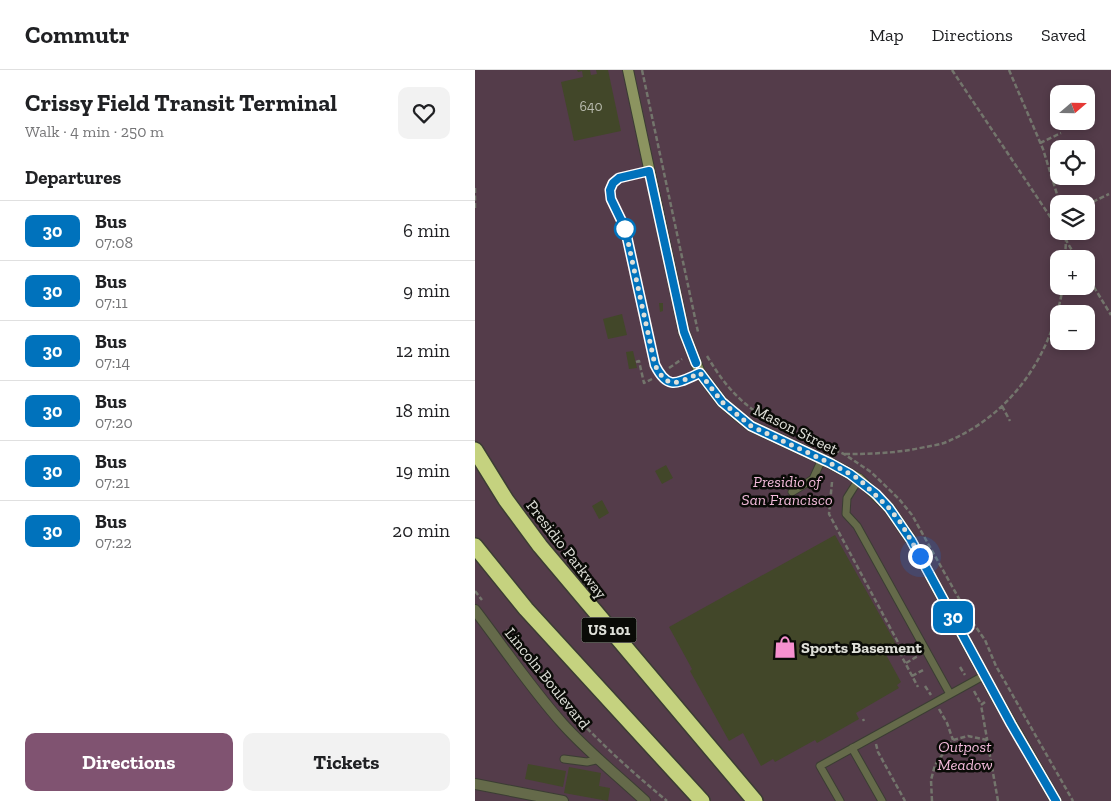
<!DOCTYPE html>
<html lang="en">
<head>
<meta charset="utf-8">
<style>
  :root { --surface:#fff; --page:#f2f2f2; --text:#202124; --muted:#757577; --line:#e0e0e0; --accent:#805371 }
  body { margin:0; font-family:"Zilla Slab",serif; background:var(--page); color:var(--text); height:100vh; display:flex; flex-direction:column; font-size:19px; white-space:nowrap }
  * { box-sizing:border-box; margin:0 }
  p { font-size:16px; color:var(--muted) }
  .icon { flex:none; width:28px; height:28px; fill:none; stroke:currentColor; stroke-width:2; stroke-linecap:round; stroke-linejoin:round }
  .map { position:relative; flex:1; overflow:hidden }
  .sheet { display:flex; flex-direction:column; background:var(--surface); width:475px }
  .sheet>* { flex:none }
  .badge { padding:0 10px; border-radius:8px; font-size:18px; line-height:32px }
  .needle { width:32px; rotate:70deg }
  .tools { position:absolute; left:575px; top:15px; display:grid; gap:10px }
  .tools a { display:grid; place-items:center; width:45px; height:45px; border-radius:10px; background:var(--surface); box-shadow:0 2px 8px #0003; font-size:25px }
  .you { position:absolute; width:25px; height:25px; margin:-12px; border:4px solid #fff; border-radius:50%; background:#1a73e8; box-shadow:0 0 0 8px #1a73e833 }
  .map>.badge { position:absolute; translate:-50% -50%; box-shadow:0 0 0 2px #fff }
  h2 { padding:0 25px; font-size:19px; line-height:45px }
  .round { display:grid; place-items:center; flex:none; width:52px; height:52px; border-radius:10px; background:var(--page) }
  .head { display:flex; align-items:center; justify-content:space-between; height:85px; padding:0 25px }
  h1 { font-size:24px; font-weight:700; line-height:38px }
  .cta { display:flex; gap:10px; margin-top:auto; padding:10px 25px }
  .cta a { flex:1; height:58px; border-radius:10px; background:var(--accent); color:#fff; font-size:20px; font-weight:700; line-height:58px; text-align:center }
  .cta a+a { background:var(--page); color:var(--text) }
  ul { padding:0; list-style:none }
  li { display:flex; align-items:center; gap:15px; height:60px; padding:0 25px; border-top:1px solid var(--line) }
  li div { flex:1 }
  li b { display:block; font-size:19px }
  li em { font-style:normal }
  li .badge { min-width:55px; font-weight:700; text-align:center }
  header { display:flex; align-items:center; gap:30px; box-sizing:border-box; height:70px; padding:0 25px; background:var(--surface); border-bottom:1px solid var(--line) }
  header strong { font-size:24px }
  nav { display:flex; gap:28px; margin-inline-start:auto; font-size:18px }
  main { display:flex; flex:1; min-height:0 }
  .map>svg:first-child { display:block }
</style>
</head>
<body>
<header>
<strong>Commutr</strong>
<nav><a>Map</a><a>Directions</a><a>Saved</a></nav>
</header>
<main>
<section class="sheet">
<div class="head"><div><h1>Crissy Field Transit Terminal</h1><p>Walk · 4 min · 250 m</p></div><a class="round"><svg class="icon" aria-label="heart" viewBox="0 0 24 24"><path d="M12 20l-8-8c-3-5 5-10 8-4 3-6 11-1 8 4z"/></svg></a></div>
<h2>Departures</h2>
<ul>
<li><span class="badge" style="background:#0072bc;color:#fff">30</span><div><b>Bus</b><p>07:08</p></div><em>6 min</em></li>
<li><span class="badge" style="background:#0072bc;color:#fff">30</span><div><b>Bus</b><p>07:11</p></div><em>9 min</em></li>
<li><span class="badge" style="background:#0072bc;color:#fff">30</span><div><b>Bus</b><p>07:14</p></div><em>12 min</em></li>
<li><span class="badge" style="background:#0072bc;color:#fff">30</span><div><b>Bus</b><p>07:20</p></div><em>18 min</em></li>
<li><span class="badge" style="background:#0072bc;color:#fff">30</span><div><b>Bus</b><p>07:21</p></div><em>19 min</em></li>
<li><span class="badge" style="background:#0072bc;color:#fff">30</span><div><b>Bus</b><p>07:22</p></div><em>20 min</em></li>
</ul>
<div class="cta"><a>Directions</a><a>Tickets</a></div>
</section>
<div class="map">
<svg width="636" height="731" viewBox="0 0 636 731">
  <rect width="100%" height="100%" fill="#202218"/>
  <!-- green -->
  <path fill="#543c4a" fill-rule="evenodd" d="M0,0H636V731H0ZM584,24H611V51H584ZM584,79H611V106H584ZM584,134H611V161H584ZM584,189H611V216H584ZM584,244H611V271H584Z"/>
  <!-- building -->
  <path fill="#424729" d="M102,0H115L116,5L122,4L121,0H133L146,61L99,71L86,12L108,7L107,1L103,2Z
    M184,233H188V241L185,242Z
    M147,244L152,265L133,269L128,249Z
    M158,281L162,298L154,299L151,282Z
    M191,395L198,408L187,414L180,401Z
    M127,430L134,443L124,449L117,436Z
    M360,465L421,574L409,581L426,612L422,615L424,618L381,643L384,649L342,673L340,670L300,692L298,689L286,696L268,663L254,671L215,601L217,599L194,557Z
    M53,694L91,701L88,717L50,709Z
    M94,697L126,703L124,716L135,718L133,731L89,723Z"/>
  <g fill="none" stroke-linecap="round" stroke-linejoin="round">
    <defs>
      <path id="lane" d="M174,101L144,108L138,113L135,120L136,129L150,158L180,295C194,321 202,313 225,303
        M384,409L372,428L371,444L382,456L475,624
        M317,422L338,409L347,389
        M377,678L407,731
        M89,689L112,692L125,689
        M365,731L345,696L510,605"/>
      <path id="street" d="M0,540C29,578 55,617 87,653C112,681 142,705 170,731
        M0,714L88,731"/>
      <path id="secondary" d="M153,0L209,262L225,303L247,332L262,345L276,356L355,393L384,409L414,438L436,470L520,625L581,731"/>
      <path id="highway" d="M0,380L31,430L65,476L280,731
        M0,476L51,539L227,731"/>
    </defs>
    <!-- lane casing -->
    <use href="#lane" stroke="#3b3d33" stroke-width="9"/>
    <!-- street casing -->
    <use href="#street" stroke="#3b3d33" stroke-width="12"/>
    <!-- secondary casing -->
    <use href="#secondary" stroke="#3b3d33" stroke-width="12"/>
    <!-- highway casing -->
    <use href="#highway" stroke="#3b3d33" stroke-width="18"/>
    <!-- path -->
    <path stroke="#73756c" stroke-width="2.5" stroke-dasharray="5 2.5" stroke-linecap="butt" d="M167,0L223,262
      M477,0L584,160
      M534,0L568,79L585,134
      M565,73L586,63
      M0,118V140
      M611,135L634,124
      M585,161L591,170L590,189
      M589,161L591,170L602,189
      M611,204L636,245
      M232,286C250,316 265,333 295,351
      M161,292L164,291L169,313L177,309
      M194,298L207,289
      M527,336L535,351
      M332,368L369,384L396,402L424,429L437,445L496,550L510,570L521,596L598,731
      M370,384C398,384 423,383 450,377C456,376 463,375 469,373C536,346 577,286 588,216
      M357,412L354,444L425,576L427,587L443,617
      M0,521L7,530
      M31,560C50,584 69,610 90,634C121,670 156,701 192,731
      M431,593L443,586
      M485,597L490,605
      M437,606L450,599
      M450,616L456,625
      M499,621L506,634
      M510,632L506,635L523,731
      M464,639L472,653L478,670
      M388,649L389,651
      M401,674L403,682L430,731
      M457,731L456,710L460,695L478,670L493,666L512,670"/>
    <!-- lane -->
    <use href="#lane" stroke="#656a4a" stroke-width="7"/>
    <!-- street -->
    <use href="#street" stroke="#656a4a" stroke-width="10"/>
    <!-- secondary -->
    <use href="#secondary" stroke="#8c9460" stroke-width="10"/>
    <!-- highway -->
    <use href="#highway" stroke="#c5d27f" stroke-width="15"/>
  </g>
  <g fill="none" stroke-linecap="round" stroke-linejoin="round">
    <defs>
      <path id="line" d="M221,293L209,262L174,101L144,108L138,113L135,120L136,129L150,158L180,295C193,321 202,313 225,303L247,332L276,356L355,393L375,404L401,424L414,438L436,470L536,654L581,731"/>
    </defs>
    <!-- line casing -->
    <use href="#line" stroke="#fff" stroke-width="11"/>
    <!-- line -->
    <use href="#line" stroke="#0072bc" stroke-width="8"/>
    <!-- walk -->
    <path stroke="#dfe0d9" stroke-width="5" stroke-dasharray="0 9" d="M150,159V158L180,295C193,321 202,313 225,303L247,332L276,356L355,393L384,409L414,438L426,453L445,486"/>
  </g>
  <!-- icons -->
  <defs>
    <symbol id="shop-bare" viewBox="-9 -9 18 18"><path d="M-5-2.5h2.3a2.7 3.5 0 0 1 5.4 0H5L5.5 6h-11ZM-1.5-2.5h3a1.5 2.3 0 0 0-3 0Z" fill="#f690cf" stroke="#0a0b07" stroke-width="2.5" paint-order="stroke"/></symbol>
  </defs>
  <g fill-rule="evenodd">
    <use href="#shop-bare" x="294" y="561" width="32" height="32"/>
  </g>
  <!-- markers -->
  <circle fill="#fff" stroke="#0072bc" stroke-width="2.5" cx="150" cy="159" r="10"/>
  <g text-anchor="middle" stroke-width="5" stroke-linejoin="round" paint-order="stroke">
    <!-- number labels -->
    <g font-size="14" fill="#b8baad">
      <text x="116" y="41">640</text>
    </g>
    <!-- shield labels -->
    <rect fill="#0a0b07" stroke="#9fa09a" stroke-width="1" x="106.5" y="547.5" width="55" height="25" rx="4"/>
    <g font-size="15" font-weight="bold" fill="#dfe0d9">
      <text x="134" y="565">US 101</text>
    </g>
    <!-- street labels -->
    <g font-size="16" fill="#dfe0d9" stroke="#0a0b07">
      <text transform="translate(321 359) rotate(27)" y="6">Mason Street</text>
      <text transform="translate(92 479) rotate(52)" y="6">Presidio Parkway</text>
      <text transform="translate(73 608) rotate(51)" y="6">Lincoln Boulevard</text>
    </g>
    <!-- park labels -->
    <g font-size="16" font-style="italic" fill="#f2bada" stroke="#0a0b07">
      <text x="312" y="417">Presidio of<tspan x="312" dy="18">San Francisco</tspan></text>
      <text x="490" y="682">Outpost<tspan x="490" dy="18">Meadow</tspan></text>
    </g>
    <!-- poi labels -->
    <g font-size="16" font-weight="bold" fill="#dfe0d9" stroke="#0a0b07" text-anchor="start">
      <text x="326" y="583">Sports Basement</text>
    </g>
  </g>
</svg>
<div class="tools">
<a><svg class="needle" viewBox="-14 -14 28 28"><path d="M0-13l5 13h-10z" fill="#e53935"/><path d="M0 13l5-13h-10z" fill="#757577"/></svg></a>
<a><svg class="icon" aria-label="locate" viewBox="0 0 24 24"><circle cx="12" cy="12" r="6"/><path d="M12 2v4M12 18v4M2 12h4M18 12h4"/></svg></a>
<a><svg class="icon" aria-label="layers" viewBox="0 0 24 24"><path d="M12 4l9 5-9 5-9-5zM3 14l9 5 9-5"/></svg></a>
<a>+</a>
<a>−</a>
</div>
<div class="you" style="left:445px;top:486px"></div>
<b class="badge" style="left:478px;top:547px;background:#0072bc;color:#fff">30</b>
</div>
</main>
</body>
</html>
